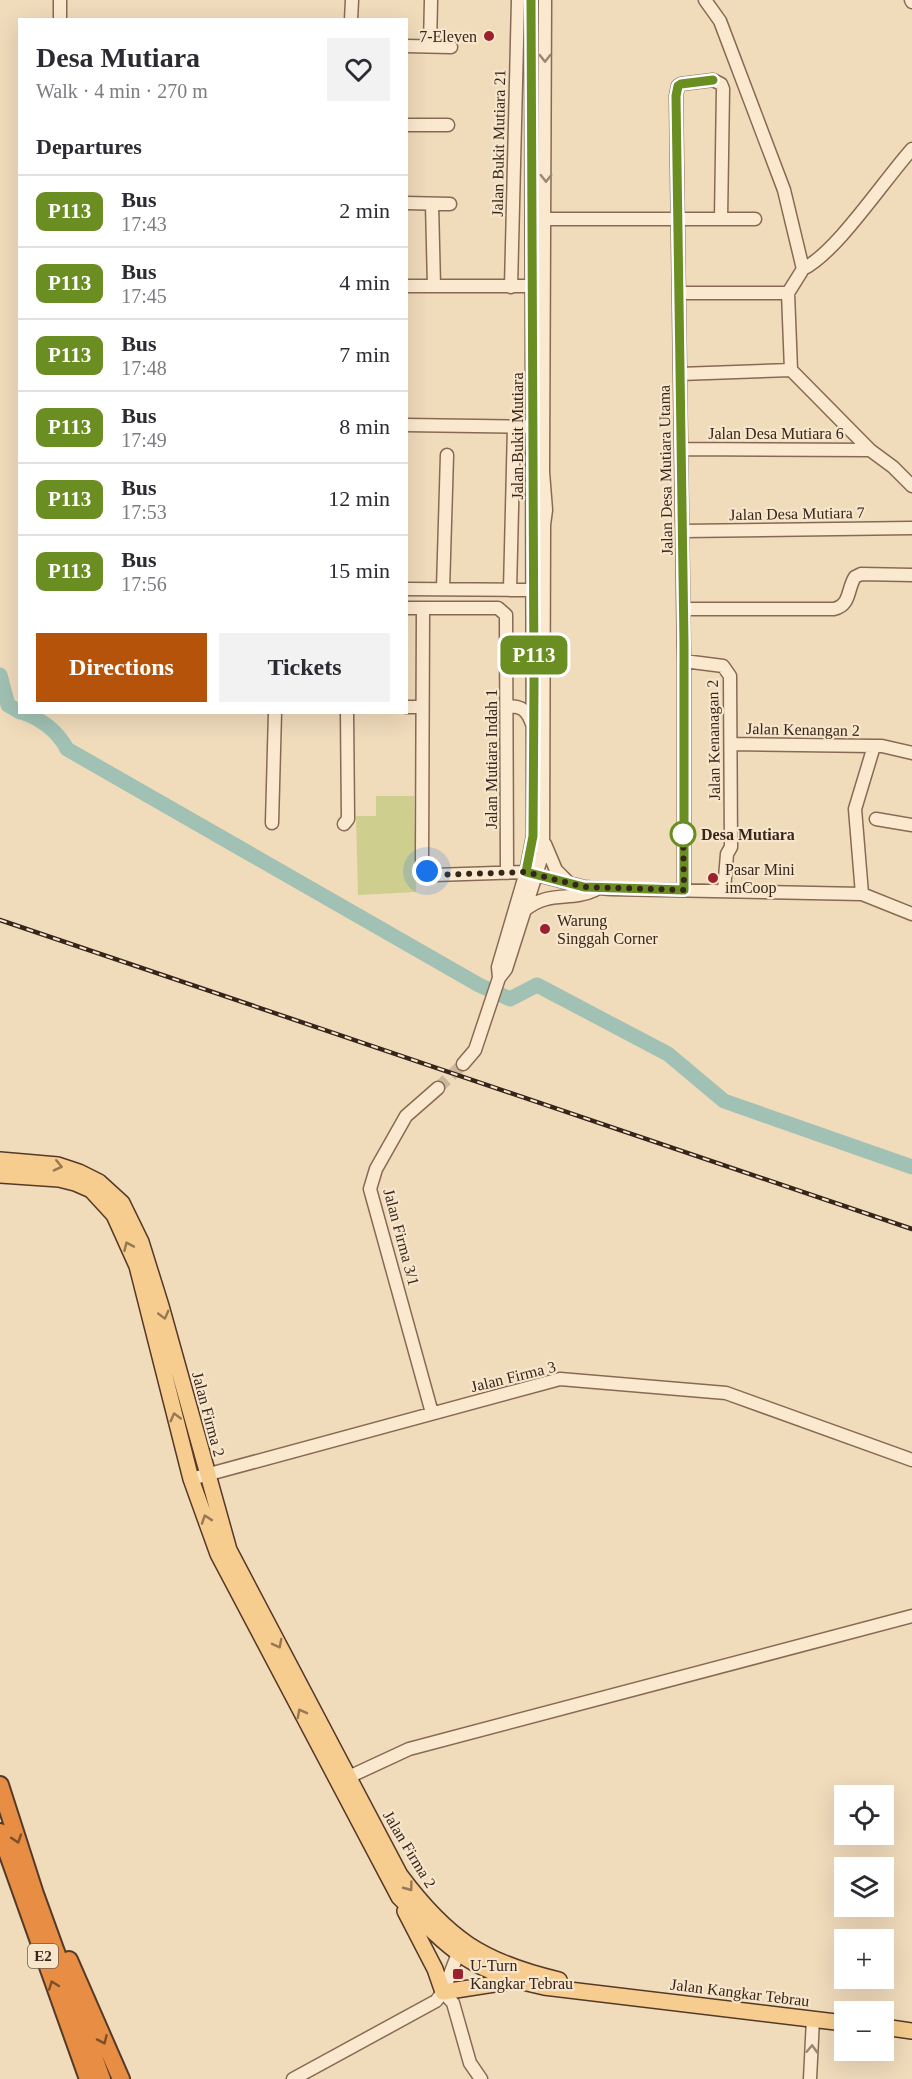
<!DOCTYPE html>
<html lang="en">
<head>
<meta charset="utf-8">
<style>
  :root { --surface:#fff; --page:#f2f2f3; --text:#2b2b33; --muted:#7c7c81; --line:#e1e1e2; --accent:#b45309 }
  body { margin:0; font-family:Georgia,serif; background:var(--page); color:var(--text); height:100vh; display:flex; flex-direction:column; font-size:22px; white-space:nowrap }
  * { box-sizing:border-box; margin:0 }
  p { font-size:20px; color:var(--muted) }
  .icon { flex:none; width:33px; height:33px; fill:none; stroke:currentColor; stroke-width:2; stroke-linecap:round; stroke-linejoin:round }
  .map { position:relative; flex:1; overflow:hidden }
  .drawer { position:absolute; left:18px; top:18px; width:390px; height:696px; display:flex; flex-direction:column; background:var(--surface); border-radius:0px; box-shadow:0 6px 24px #0002 }
  .drawer>* { flex:none }
  .badge { padding:0 12px; border-radius:9px; font-size:21px; line-height:39px }
  .buttons { position:absolute; left:834px; top:1785px; display:grid; gap:12px }
  .buttons a { display:grid; place-items:center; width:60px; height:60px; border-radius:0px; background:var(--surface); box-shadow:0 6px 24px #0002; font-size:30px }
  .you { position:absolute; width:30px; height:30px; margin:-15px; border:4px solid #fff; border-radius:50%; background:#1a73e8; box-shadow:0 0 0 9px #1a73e833 }
  .map>.badge { position:absolute; translate:-50% -50%; box-shadow:0 0 0 3px #fff }
  h2 { padding:0 18px; font-size:22px; line-height:54px }
  .round { display:grid; place-items:center; flex:none; width:63px; height:63px; border-radius:0px; background:var(--page) }
  .summary { display:flex; align-items:center; justify-content:space-between; height:102px; padding:0 18px }
  h1 { font-size:28px; font-weight:700; line-height:45px }
  .action { display:flex; gap:12px; margin-top:auto; padding:12px 18px }
  .action a { flex:1; height:69px; border-radius:0px; background:var(--accent); color:#fff; font-size:24px; font-weight:700; line-height:69px; text-align:center }
  .action a+a { background:var(--page); color:var(--text) }
  ul { padding:0; list-style:none }
  li { display:flex; align-items:center; gap:18px; height:72px; padding:0 18px; border-top:2px solid var(--line) }
  li div { flex:1 }
  li b { display:block; font-size:22px }
  li em { font-style:normal }
  li .badge { min-width:66px; font-weight:700; text-align:center }
  .map>svg:first-child { display:block }
</style>
</head>
<body>
<div class="map">
<svg width="912" height="2079" viewBox="0 0 912 2079">
  <rect width="100%" height="100%" fill="#f0dbbb"/>
  <!-- green -->
  <path fill="#cecf8f" d="M376,796H414L416,892L358,895L356,816H376Z"/>
  <g fill="none" stroke-linecap="round" stroke-linejoin="round">
    <!-- river -->
    <path stroke="#a0c1b4" stroke-width="15" d="M0,675L8,705L20,712
      M21,712C42,719 57,730 67,749L479,985L510,999L537,985L668,1054L724,1101L912,1167"/>
    <!-- minor-tunnel -->
    <path stroke="#cbb79b" stroke-width="12" stroke-dasharray="12 6" stroke-linecap="butt" d="M438,1088L463,1064"/>
    <defs>
      <path id="minor" d="M60,0V20
        M705,0L720,21L784,190L803,269C837,252 884,180 912,149
        M911,0L912,2
        M351,20L352,0
        M406,46L451,47
        M430,46L431,0
        M406,125H448
        M406,203L450,204
        M432,204L434,286
        M540,219H755
        M406,286H533
        M511,287L518,0
        M679,293H788L791,370L870,450L893,467L912,486
        M788,293L803,269
        M680,374L791,370
        M406,425L540,427
        M681,449L870,450
        M683,531L912,528
        M406,589L533,590L538,585
        M443,589L447,455
        M510,590L514,427
        M406,608H498L506,615L507,872
        M423,608L422,864L434,875L526,872L584,887L611,889L862,894L912,914
        M684,609H834C851,605 847,589 855,577L861,574L912,575
        M684,661L723,666L730,676L731,847L727,854L724,890
        M507,706C522,706 527,710 532,724
        M406,707H422
        M731,744L874,746L855,809L862,894
        M874,746H882L912,753
        M876,819L912,825
        M272,823L275,712
        M344,824L348,819L347,712
        M545,844L556,870L568,882
        M684,890V661L676,96L678,86L681,84L713,80L721,84L723,89L721,219
        M525,910C549,890 570,902 595,890
        M499,978L506,969L543,853L544,525L546,510L543,472L545,0
        M463,1064L475,1050L499,978L498,967L526,872L533,836L531,0
        M432,1413L370,1189L376,1169L406,1116L438,1088
        M191,1479L560,1379L726,1393L912,1460
        M340,1781L409,1749L912,1616
        M443,1992L453,2003L470,2063L481,2079
        M293,2079L436,2001L443,1992L461,1946
        M810,2079L813,2019"/>
      <path id="major" d="M0,1160L58,1165L79,1172L99,1182L122,1203L141,1242L161,1306L229,1550L400,1875C447,1938 482,1962 559,1980
        M0,1175L59,1179L75,1183L91,1190L114,1215L137,1266L191,1479L218,1554L399,1897C450,1950 469,1971 544,1987L844,2023
        M405,1911L435,1969L443,1992L515,1981
        M884,2027L912,2031"/>
      <path id="highway" d="M0,1785L35,1894L102,2079
        M0,1832L88,2079
        M69,1960L121,2079"/>
    </defs>
    <!-- minor casing -->
    <use href="#minor" stroke="#886a54" stroke-width="15"/>
    <!-- major casing -->
    <use href="#major" stroke="#553929" stroke-width="18"/>
    <!-- highway casing -->
    <use href="#highway" stroke="#553929" stroke-width="20"/>
    <!-- minor -->
    <use href="#minor" stroke="#fbe9cf" stroke-width="12"/>
    <!-- major -->
    <use href="#major" stroke="#f7cc8f" stroke-width="15"/>
    <!-- highway -->
    <use href="#highway" stroke="#e78e44" stroke-width="16"/>
    <defs>
      <path id="rail" d="M0,920L912,1229"/>
    </defs>
    <!-- rail casing -->
    <use href="#rail" stroke="#36251a" stroke-width="4.5"/>
    <!-- rail -->
    <use href="#rail" stroke="#f7e6cb" stroke-width="2" stroke-dasharray="7" stroke-linecap="butt"/>
  </g>
  <!-- one-way arrows -->
  <defs><path id="oneway-chevron" d="M-2-3.5L2.5 0L-2 3.5" fill="none" stroke-width="1.6" stroke-linecap="round" stroke-linejoin="round" transform="scale(1.5)"/></defs>
  <g stroke="#988774">
    <use href="#oneway-chevron" transform="translate(545 58) rotate(90)"/>
    <use href="#oneway-chevron" transform="translate(546 178) rotate(90)"/>
    <use href="#oneway-chevron" transform="translate(812 2049) rotate(-88)"/>
  </g>
  <g stroke="#967854">
    <use href="#oneway-chevron" transform="translate(58 1166) rotate(13)"/>
    <use href="#oneway-chevron" transform="translate(128 1246) rotate(-114)"/>
    <use href="#oneway-chevron" transform="translate(164 1315) rotate(75)"/>
    <use href="#oneway-chevron" transform="translate(175 1417) rotate(-105)"/>
    <use href="#oneway-chevron" transform="translate(206 1519) rotate(-109)"/>
    <use href="#oneway-chevron" transform="translate(278 1644) rotate(62)"/>
    <use href="#oneway-chevron" transform="translate(301 1713) rotate(-118)"/>
    <use href="#oneway-chevron" transform="translate(409 1887) rotate(53)"/>
  </g>
  <g stroke="#7d4f2b">
    <use href="#oneway-chevron" transform="translate(17 1839) rotate(72)"/>
    <use href="#oneway-chevron" transform="translate(53 1985) rotate(-110)"/>
    <use href="#oneway-chevron" transform="translate(103 2040) rotate(66)"/>
  </g>
  <g fill="none" stroke-linecap="round" stroke-linejoin="round">
    <defs>
      <path id="line" d="M531,0L534,684L533,836L526,872L584,887L684,890V643L676,96L678,86L681,84L713,80"/>
    </defs>
    <!-- line casing -->
    <use href="#line" stroke="#fff" stroke-width="14"/>
    <!-- line -->
    <use href="#line" stroke="#6b8e23" stroke-width="9"/>
    <!-- walk -->
    <path stroke="#36251a" stroke-width="6" stroke-dasharray="0 10.8" d="M427,871L434,875L526,872L584,887L684,890L683,830V834"/>
  </g>
  <!-- markers -->
  <g fill="#9b212e" stroke="#f7e6cb" stroke-width="2">
    <circle cx="489" cy="36" r="6"/>
    <circle cx="713" cy="878" r="6"/>
    <circle cx="545" cy="929" r="6"/>
    <rect x="452" y="1968" width="12" height="12" rx="3"/>
  </g>
  <circle fill="#fff" stroke="#6b8e23" stroke-width="3" cx="683" cy="834" r="12"/>
  <g text-anchor="middle" stroke-width="4.5" stroke-linejoin="round" paint-order="stroke">
    <!-- shield labels -->
    <rect fill="#f7e6cb" stroke="#705f4f" stroke-width="1.5" x="28" y="1944" width="30" height="24" rx="4.5"/>
    <g font-size="15" font-weight="bold" fill="#36251a">
      <text x="43" y="1961">E2</text>
    </g>
    <!-- poi labels -->
    <g font-size="16" fill="#36251a" stroke="#f7e6cb" text-anchor="start">
      <text x="477" y="42" text-anchor="end">7-Eleven</text>
      <text x="725" y="875">Pasar Mini<tspan x="725" dy="18">imCoop</tspan></text>
      <text x="557" y="926">Warung<tspan x="557" dy="18">Singgah Corner</tspan></text>
      <text x="470" y="1971">U-Turn<tspan x="470" dy="18">Kangkar Tebrau</tspan></text>
    </g>
    <!-- street labels -->
    <g font-size="16" fill="#36251a" stroke="#f7e6cb">
      <text transform="translate(498 143) rotate(-89)" y="6">Jalan Bukit Mutiara 21</text>
      <text x="776" y="439">Jalan Desa Mutiara 6</text>
      <text transform="translate(517 436) rotate(-90)" y="6">Jalan Bukit Mutiara</text>
      <text transform="translate(665 470) rotate(-91)" y="6">Jalan Desa Mutiara Utama</text>
      <text transform="translate(797 513) rotate(-1)" y="6">Jalan Desa Mutiara 7</text>
      <text transform="translate(803 729) rotate(1)" y="6">Jalan Kenangan 2</text>
      <text transform="translate(713 740) rotate(-91)" y="6">Jalan Kenanagan 2</text>
      <text transform="translate(491 759) rotate(-90)" y="6">Jalan Mutiara Indah 1</text>
      <text transform="translate(402 1237) rotate(75)" y="6">Jalan Firma 3/1</text>
      <text transform="translate(513 1376) rotate(-14)" y="6">Jalan Firma 3</text>
      <text transform="translate(209 1414) rotate(75)" y="6">Jalan Firma 2</text>
      <text transform="translate(410 1849) rotate(59)" y="6">Jalan Firma 2</text>
      <text transform="translate(740 1992) rotate(7)" y="6">Jalan Kangkar Tebrau</text>
    </g>
    <!-- stop labels -->
    <g font-size="16" font-weight="bold" fill="#36251a" stroke="#f7e6cb" text-anchor="start">
      <text x="701" y="840">Desa Mutiara</text>
    </g>
  </g>
</svg>
<div class="buttons">
<a><svg class="icon" aria-label="locate" viewBox="0 0 24 24"><circle cx="12" cy="12" r="6"/><path d="M12 2v4M12 18v4M2 12h4M18 12h4"/></svg></a>
<a><svg class="icon" aria-label="layers" viewBox="0 0 24 24"><path d="M12 4l9 5-9 5-9-5zM3 14l9 5 9-5"/></svg></a>
<a>+</a>
<a>−</a>
</div>
<div class="you" style="left:427px;top:871px"></div>
<b class="badge" style="left:534px;top:655px;background:#6b8e23;color:#fff">P113</b>
<section class="drawer">
<div class="summary"><div><h1>Desa Mutiara</h1><p>Walk · 4 min · 270 m</p></div><a class="round"><svg class="icon" aria-label="heart" viewBox="0 0 24 24"><path d="M12 20l-8-8c-3-5 5-10 8-4 3-6 11-1 8 4z"/></svg></a></div>
<h2>Departures</h2>
<ul>
<li><span class="badge" style="background:#6b8e23;color:#fff">P113</span><div><b>Bus</b><p>17:43</p></div><em>2 min</em></li>
<li><span class="badge" style="background:#6b8e23;color:#fff">P113</span><div><b>Bus</b><p>17:45</p></div><em>4 min</em></li>
<li><span class="badge" style="background:#6b8e23;color:#fff">P113</span><div><b>Bus</b><p>17:48</p></div><em>7 min</em></li>
<li><span class="badge" style="background:#6b8e23;color:#fff">P113</span><div><b>Bus</b><p>17:49</p></div><em>8 min</em></li>
<li><span class="badge" style="background:#6b8e23;color:#fff">P113</span><div><b>Bus</b><p>17:53</p></div><em>12 min</em></li>
<li><span class="badge" style="background:#6b8e23;color:#fff">P113</span><div><b>Bus</b><p>17:56</p></div><em>15 min</em></li>
</ul>
<div class="action"><a>Directions</a><a>Tickets</a></div>
</section>
</div>
</body>
</html>
